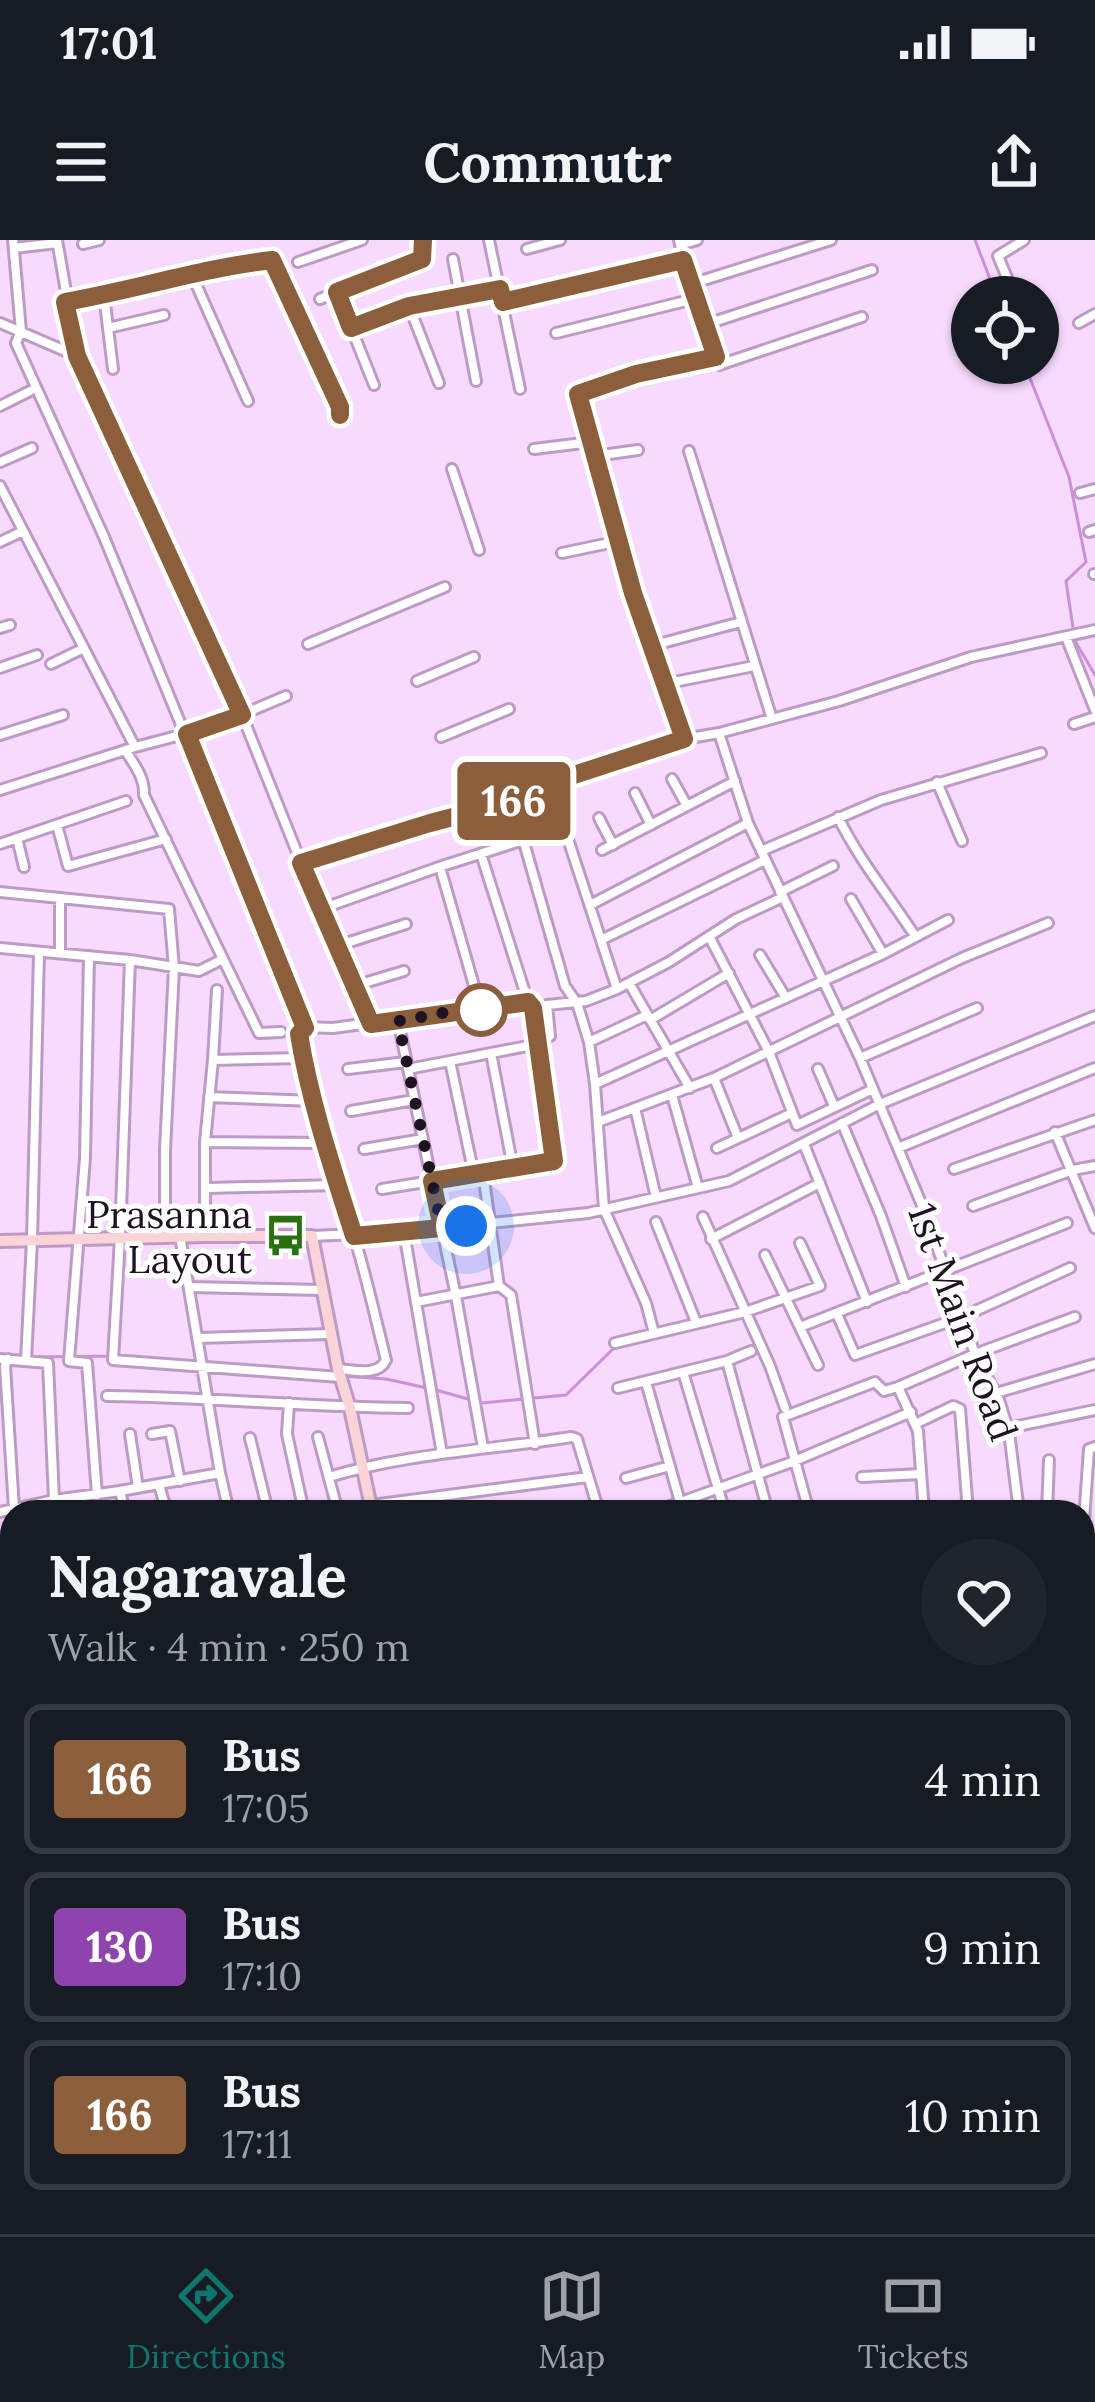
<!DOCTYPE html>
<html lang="en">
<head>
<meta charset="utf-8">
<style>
  :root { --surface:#171b24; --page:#20242c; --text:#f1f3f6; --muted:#9ea1a6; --line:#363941; --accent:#0f766e }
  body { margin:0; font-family:Lora,serif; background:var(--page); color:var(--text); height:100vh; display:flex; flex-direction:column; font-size:45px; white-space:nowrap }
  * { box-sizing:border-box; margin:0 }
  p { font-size:39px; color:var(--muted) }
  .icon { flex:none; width:66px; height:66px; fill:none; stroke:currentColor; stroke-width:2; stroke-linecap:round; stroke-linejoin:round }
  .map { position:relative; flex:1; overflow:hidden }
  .sheet { position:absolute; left:0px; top:1260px; width:1095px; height:735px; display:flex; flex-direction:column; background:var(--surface); border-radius:36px 36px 0 0; box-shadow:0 3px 9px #0004 }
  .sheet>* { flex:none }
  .badge { padding:0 24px; border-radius:9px; font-size:42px; line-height:78px }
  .buttons { position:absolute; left:951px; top:36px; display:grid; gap:24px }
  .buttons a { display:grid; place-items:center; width:108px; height:108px; border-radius:50%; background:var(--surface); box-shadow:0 3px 9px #0004; font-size:60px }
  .you { position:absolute; width:60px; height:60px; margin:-30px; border:9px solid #fff; border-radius:50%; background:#1a73e8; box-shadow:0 0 0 18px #1a73e833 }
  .map>.badge { position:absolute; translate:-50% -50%; box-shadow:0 0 0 6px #fff }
  .round { display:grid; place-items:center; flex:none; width:126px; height:126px; border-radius:63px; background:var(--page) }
  .headline { display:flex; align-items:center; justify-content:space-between; height:204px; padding:0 48px }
  h1 { font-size:57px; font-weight:700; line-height:90px }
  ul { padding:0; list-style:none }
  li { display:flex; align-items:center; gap:36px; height:150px; margin:0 24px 18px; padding:0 24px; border:6px solid var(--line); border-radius:18px }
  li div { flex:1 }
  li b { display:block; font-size:45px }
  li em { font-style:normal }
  li .badge { min-width:132px; font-weight:700; text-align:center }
  .status { display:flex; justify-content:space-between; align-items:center; height:84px; padding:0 60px; background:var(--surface); direction:ltr }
  .status svg { height:33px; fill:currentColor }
  header { display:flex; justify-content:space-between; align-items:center; height:156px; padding:0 48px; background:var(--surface); font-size:54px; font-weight:700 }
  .tabs { display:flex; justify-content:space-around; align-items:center; height:168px; border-top:3px solid var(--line); background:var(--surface); font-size:33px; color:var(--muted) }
  .tabs a { display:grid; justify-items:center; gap:6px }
  .tabs .active { color:var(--accent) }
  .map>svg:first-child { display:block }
</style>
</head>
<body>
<div class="status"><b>17:01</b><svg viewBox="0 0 49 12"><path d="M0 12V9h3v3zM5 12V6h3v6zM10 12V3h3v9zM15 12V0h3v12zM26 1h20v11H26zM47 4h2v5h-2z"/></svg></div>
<header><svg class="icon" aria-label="menu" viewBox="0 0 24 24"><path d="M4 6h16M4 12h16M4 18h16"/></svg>Commutr<svg class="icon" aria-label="share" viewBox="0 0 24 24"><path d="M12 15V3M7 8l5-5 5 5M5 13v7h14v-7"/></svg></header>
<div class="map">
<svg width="1095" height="1994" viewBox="0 0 1095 1994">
  <rect width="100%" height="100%" fill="#f7dafe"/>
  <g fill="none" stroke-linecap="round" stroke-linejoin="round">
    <!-- stream -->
    <path stroke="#cd8edc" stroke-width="3" d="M975,0L997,57
      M1024,123L1069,237L1086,322L1066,341L1075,401L1095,435
      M31,1117L119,1116L165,1120
      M342,1136L386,1139L427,1148
      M436,1150L482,1163L566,1155L615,1107"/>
    <defs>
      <path id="street" d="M13,0L21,91L16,103L104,297L305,787
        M57,0L77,115
        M489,0L520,149
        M679,0L694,59L716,117L636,134L578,154L633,353L684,499
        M83,4L99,0
        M680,5L697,0
        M14,8L57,3
        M527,9L560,0
        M453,19L476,141
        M298,22L362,0
        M192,35L248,161
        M691,44L831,0
        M104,55L113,129
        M1015,57L998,16L1024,0
        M320,59L337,52
        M65,62L152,45L212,28L272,20L340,167V175
        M503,62L683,20
        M409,66L439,143
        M0,83L77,116L242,475L302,625L371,784L528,762L481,614
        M1079,83L1095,74
        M704,85L872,30
        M108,88L164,75
        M352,88L409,66L500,49
        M556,93L694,59
        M719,125L862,77
        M374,145L337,52L422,19L423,0
        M0,166L30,151
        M534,209L591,202
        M689,211L772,479
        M595,216L638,210
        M0,222L32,208
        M452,229L479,310
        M0,246L135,507
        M1080,253L1095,249
        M1089,292L1095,290
        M0,302L23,291
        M562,313L619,301
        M1094,334H1095
        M0,388L10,385
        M1066,397L1095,470
        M308,404L445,347
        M651,406L741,382
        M51,424L84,408
        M0,428L37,415
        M417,441L474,417
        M664,444L754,426
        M1074,484L1095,477
        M719,493L748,583L860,818L924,970L975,1114L999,1160L1009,1192L1019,1272
        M0,495L63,475
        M441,497L509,469
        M672,539L687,566
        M937,542L962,601
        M0,550L135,507L215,486L286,456
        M635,553L651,585
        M838,577C859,620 889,656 915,696
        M599,578L613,605
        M57,585L68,626L166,599
        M17,598L24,627
        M523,599L565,746L577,763L589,802L647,775
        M0,604L126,561
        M602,610L735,541
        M761,611L881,560L1041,513
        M301,624L430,583L514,561L522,552L684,499L719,493L839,461L971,417L1095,390
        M440,627L481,770
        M0,652L169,669L174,728L165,910V997
        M780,652L833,626
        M851,659L883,714
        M590,665L748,583
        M321,669L439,627L564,587L617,749
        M709,696L769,812L797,885L873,849
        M601,700L765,620
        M337,706L406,684
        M0,708L130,720L199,731L223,719L144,555C145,538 134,524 125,510
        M60,713V658
        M760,715L786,758
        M89,716L85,918L69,1121L87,1123L97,1255
        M223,719L259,793L281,792
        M130,720L120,998L113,1120L340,1137
        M629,743L690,848
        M354,746L404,731
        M650,780L729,733
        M398,781L456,1056L483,1208
        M589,802L595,844
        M491,813L513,928
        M860,818L977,768
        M213,820L217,750
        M450,821L474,935
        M348,829L406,822
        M408,829L538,804L550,796L547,765L586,761L617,749L669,722L736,679L783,657
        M818,829L834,866
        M714,838L738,898
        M672,855L698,948
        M209,857L315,861
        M351,871L414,860
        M598,882L635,868
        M842,883L881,976L906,1047
        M1055,892L1095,988
        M205,902L326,903
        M804,904L867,1062
        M717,908L792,873
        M898,908L1095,828
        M364,909L423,899
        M954,929L1095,880
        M483,933L499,1046L511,1055L535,1204
        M207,948L337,945
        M382,949L554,921L533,768L528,762
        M656,957L635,868L714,838L962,718L1048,683
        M973,966L1073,930L1095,926
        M703,977L770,1126L785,1168
        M656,982L696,1082
        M404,992L442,1214
        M180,996L220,1233L229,1272
        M205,996V902L213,820L303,818
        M312,996L404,992L588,973L729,941L880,864L1095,776
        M711,999L820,943
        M765,1015L818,1125
        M189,1047L322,1050
        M416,1062L499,1046
        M837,1074L855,1115L962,1077L1070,1028
        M800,1087L1067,983
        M654,1093L646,1063L604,969L595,844L883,714L948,680
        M198,1098L330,1094
        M615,1103L745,1072L820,1046L800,1003
        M0,1119L48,1123L54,1260L120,1251L125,1272
        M8,1119L5,1126L14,1269L54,1260
        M26,1121L32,1000L39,713
        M727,1121L768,1272
        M338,1129C354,1130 378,1137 386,1120C375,1077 366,1034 353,993C333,928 310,862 299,794L305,787L333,788L369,783
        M683,1132L725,1272
        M646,1142L680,1262
        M618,1148L727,1121L751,1111
        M996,1153L1095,1124
        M107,1156C208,1157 307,1167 408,1168
        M289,1163L287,1194L304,1272
        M915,1184L953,1166L960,1169L968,1272
        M1008,1188L1095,1170
        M130,1194L138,1248
        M152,1194L170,1191L180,1241
        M318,1197L338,1272
        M250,1198L268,1272
        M329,1237C407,1213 491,1210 571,1197L577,1199L599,1272
        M862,1237L921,1234
        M626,1238L670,1226
        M159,1245L167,1272
        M120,1251L220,1233
        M371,1265L588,1237
        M808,1268L783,1177L875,1142L884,1151L898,1147
        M0,1272L14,1269
        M653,1272L792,1222L911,1172
        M924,1272L918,1191L898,1147L975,1114L1075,1077
        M985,1272H1022
        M1047,1272L1049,1220
        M1084,1280L1089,1209L1095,1207
        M0,1309L12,1353
        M1083,1449L1095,1508
        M0,1465L12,1462
        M7,1494L12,1509
        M1083,1511L1095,1508
        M1083,1556L1095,1553
        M0,1630L12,1667
        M10,1697L12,1703
        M1083,1714L1095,1708
        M0,1730L12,1724
        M1087,1764L1095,1760
        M0,1791L12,1821
        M1083,1809L1092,1831
        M0,1895L12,1921
        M1083,1920L1095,1952
        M0,1944L12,1939
        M56,1983L64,1994
        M96,1983L101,1994
        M132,1983L137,1994
        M178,1983L183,1994
        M294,1983L300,1994
        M344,1983L349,1994
        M393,1983L400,1994
        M715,1983L722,1994
        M872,1983L877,1994
        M918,1983L923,1994
        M965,1983L970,1994
        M1010,1983L1015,1994
        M800,1992L801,1994
        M837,1992L838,1994
        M2,1994L18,1983
        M49,1994L58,1985
        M441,1994L476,1983
        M625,1994L644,1983
        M774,1994L781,1983
        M1059,1994L1095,1982"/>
      <path id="secondary" d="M0,1001L205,996H312L338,1129L350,1168L372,1272
        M1083,1608L1095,1604
        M0,1629L12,1625
        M604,1994L608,1983"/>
    </defs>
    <!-- street casing -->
    <use href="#street" stroke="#be9bc6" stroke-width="14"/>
    <!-- secondary casing -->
    <use href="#secondary" stroke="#be9bc6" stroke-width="16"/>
    <!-- street -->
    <use href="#street" stroke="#fff" stroke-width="8"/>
    <!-- secondary -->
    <use href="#secondary" stroke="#fad4d6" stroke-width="10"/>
  </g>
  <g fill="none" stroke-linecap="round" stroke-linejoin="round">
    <defs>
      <path id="line" d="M340,175V167L272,20C202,28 135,50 65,62L77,116L242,475L187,494L305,788L299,794C310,862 333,930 354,996L442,988L432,941L554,921L533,768L528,762L371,784L301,623L430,583L514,561L522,552L684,499L633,353L578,154L636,134L716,117L683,20L503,62L500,49L409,66L351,88L337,52L422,19L423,0"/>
    </defs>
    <!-- line casing -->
    <use href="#line" stroke="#fff" stroke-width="27"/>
    <!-- line -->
    <use href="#line" stroke="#8b5e3c" stroke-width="18"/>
    <!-- walk -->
    <path stroke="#1f1222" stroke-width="12" stroke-dasharray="0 21.6" d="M466,986L442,988L398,781L443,773L481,770"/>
  </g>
  <!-- icons -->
  <defs>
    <symbol id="bus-bare" viewBox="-9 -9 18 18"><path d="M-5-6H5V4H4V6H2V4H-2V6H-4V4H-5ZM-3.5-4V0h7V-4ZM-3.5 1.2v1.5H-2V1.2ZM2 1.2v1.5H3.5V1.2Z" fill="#297011" stroke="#fff" stroke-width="2.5" paint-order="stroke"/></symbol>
  </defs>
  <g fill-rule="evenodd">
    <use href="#bus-bare" x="256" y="966" width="59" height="59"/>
  </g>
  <!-- markers -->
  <circle fill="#fff" stroke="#8b5e3c" stroke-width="6" cx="481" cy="770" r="24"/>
  <g text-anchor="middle" stroke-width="10" stroke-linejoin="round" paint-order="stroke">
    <!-- poi labels -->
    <g font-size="39" fill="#1f1222" stroke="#fff" text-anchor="end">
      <text x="252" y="988">Prasanna<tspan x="252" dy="45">Layout</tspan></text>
    </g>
    <!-- street labels -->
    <g font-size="39" fill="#1f1222" stroke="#fff">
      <text transform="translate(963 1082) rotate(70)" y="14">1st Main Road</text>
    </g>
  </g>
</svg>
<div class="buttons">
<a><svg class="icon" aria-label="locate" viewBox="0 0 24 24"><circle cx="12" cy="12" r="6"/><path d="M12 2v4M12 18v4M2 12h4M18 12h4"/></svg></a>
</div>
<div class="you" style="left:466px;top:986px"></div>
<b class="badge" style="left:514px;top:561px;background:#8b5e3c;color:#fff">166</b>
<section class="sheet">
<div class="headline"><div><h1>Nagaravale</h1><p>Walk · 4 min · 250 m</p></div><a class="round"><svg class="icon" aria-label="heart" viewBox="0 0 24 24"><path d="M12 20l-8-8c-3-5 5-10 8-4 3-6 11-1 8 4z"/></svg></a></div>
<ul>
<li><span class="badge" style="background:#8b5e3c;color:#fff">166</span><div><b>Bus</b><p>17:05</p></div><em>4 min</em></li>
<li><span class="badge" style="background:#8e44ad;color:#fff">130</span><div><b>Bus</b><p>17:10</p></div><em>9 min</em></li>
<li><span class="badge" style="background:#8b5e3c;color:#fff">166</span><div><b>Bus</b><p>17:11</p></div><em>10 min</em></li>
</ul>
</section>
</div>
<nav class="tabs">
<a class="active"><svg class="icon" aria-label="directions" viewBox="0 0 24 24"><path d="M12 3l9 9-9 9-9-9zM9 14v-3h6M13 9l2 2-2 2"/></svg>Directions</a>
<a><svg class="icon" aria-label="map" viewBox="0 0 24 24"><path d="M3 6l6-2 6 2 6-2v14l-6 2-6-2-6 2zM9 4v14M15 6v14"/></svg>Map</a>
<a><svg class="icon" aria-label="tickets" viewBox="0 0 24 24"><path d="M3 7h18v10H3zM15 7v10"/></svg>Tickets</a>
</nav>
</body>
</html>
